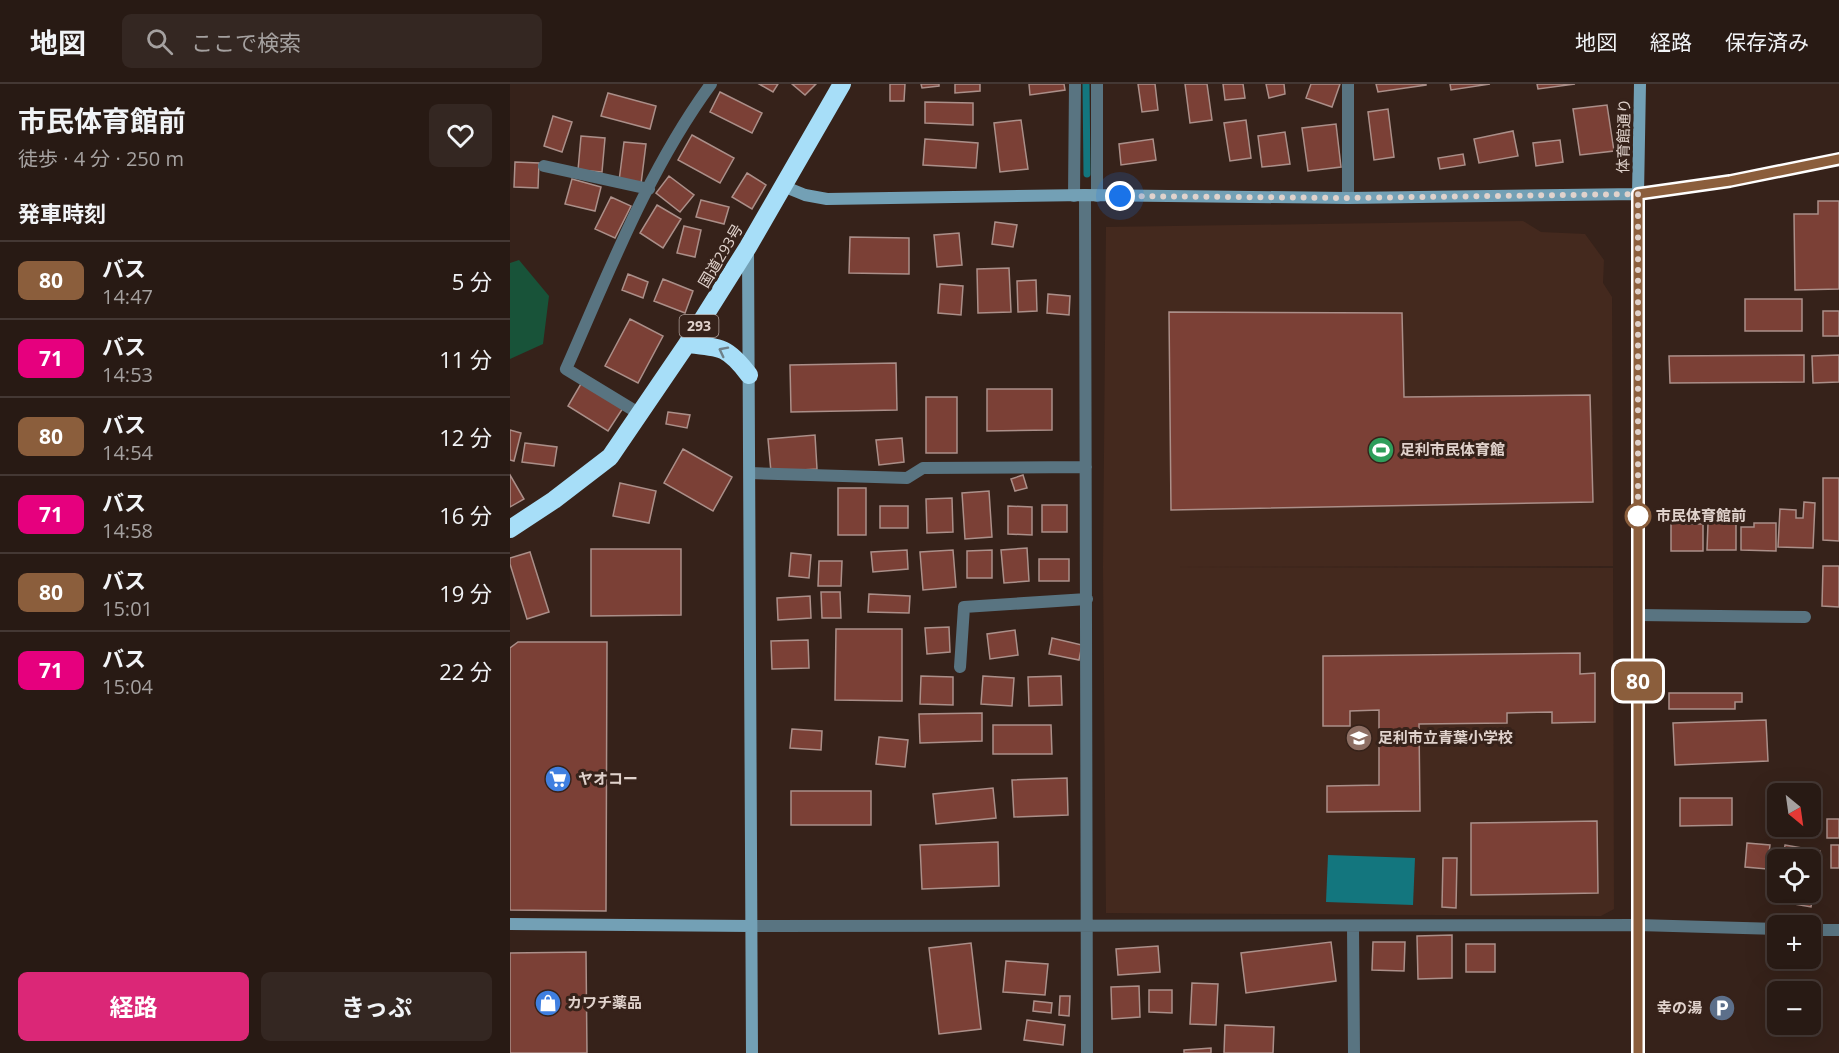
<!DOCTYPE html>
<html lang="ja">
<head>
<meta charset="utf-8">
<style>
  :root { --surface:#281a14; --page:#342722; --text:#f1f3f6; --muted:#a5a1a0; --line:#443834; --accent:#db2777 }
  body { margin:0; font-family:"Open Sans","Noto Sans JP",sans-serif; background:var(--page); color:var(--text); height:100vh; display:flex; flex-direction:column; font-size:22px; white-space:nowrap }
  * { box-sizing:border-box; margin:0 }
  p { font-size:20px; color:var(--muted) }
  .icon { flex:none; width:33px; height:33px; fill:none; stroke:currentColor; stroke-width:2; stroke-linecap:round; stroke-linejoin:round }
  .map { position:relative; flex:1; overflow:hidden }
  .side { display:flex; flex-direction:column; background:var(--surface); width:510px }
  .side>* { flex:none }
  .badge { padding:0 12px; border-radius:9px; font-size:21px; line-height:39px }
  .needle { width:39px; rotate:151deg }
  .tools { position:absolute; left:1257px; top:699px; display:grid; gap:12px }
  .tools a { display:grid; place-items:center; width:54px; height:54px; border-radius:9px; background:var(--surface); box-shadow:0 6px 24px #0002,0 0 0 2px var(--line); font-size:30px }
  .you { position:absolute; width:30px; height:30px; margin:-15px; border:4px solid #fff; border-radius:50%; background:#1a73e8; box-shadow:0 0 0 9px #1a73e833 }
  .map>.badge { position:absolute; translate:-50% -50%; box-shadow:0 0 0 3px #fff }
  h2 { padding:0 18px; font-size:22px; line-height:54px }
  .round { display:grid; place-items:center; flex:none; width:63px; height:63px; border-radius:9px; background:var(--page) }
  .headline { display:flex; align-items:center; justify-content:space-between; height:102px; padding:0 18px }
  h1 { font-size:28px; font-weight:700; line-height:45px }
  .action { display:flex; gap:12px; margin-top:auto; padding:12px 18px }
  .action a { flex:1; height:69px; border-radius:9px; background:var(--accent); color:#fff; font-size:24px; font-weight:700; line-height:69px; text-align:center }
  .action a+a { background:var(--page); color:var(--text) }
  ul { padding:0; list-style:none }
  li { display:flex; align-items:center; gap:18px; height:78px; padding:0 18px; border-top:2px solid var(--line) }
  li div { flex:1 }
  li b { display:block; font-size:22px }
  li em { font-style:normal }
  li .badge { min-width:66px; font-weight:700; text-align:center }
  header { display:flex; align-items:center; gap:36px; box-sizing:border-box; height:84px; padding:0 30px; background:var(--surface); border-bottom:2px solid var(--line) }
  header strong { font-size:28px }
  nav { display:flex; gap:33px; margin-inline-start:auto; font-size:21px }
  .search { width:420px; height:54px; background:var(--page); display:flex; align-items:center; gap:15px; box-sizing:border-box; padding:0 21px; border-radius:9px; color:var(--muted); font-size:22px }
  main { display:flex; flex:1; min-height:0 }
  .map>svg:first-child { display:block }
</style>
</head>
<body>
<header>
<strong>地図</strong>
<div class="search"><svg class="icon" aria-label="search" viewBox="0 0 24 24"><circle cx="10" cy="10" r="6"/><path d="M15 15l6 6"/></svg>ここで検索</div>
<nav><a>地図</a><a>経路</a><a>保存済み</a></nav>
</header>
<main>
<section class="side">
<div class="headline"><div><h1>市民体育館前</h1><p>徒歩 · 4 分 · 250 m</p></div><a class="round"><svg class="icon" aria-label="heart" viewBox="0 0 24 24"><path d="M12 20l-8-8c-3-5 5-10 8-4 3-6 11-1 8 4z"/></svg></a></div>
<h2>発車時刻</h2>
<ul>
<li><span class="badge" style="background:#8b5e3c;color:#fff">80</span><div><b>バス</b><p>14:47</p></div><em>5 分</em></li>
<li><span class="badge" style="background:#e6007e;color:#fff">71</span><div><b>バス</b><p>14:53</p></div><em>11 分</em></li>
<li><span class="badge" style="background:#8b5e3c;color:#fff">80</span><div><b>バス</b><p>14:54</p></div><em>12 分</em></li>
<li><span class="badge" style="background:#e6007e;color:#fff">71</span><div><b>バス</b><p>14:58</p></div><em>16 分</em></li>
<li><span class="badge" style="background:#8b5e3c;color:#fff">80</span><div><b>バス</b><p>15:01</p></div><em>19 分</em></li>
<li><span class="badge" style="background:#e6007e;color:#fff">71</span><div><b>バス</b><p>15:04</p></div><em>22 分</em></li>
</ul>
<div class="action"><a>経路</a><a>きっぷ</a></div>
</section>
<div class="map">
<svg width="1329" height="969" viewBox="0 0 1329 969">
  <rect width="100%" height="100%" fill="#36221a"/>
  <!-- built -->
  <path fill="#44291e" d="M1013,137L1031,148L1075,150L1094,176L1093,199L1102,213L1103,482L655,483L1103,484L1104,825L1091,832L596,829L593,484L596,143Z"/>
  <!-- green -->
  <path fill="#185339" d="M9,176L39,212L33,260L0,275V179Z"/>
  <!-- water -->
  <path fill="#13767e" d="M818,771L905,774L903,821L816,818Z"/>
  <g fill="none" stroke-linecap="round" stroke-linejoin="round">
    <!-- stream -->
    <path stroke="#13767e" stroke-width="7" d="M576,0L577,90"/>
  </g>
  <!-- building -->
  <path fill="#7b4036" stroke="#ab8f89" stroke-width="1.5" d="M249,0H268L263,8Z
    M282,0H306L295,11Z
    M380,0H395L394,17H380Z
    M411,0H429V2L412,4Z
    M445,0H470V7L445,9Z
    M519,0H554L555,6L520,11Z
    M628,0H645L648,26L632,28Z
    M675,0H697L702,36L680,39Z
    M713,0H733L735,14L715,16Z
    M756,0H774L775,10L759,14Z
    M801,0H830L822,23L796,14Z
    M866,0H916V1L868,8Z
    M940,0H980L941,6Z
    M1027,0H1065L1028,5Z
    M210,8L252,29L242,49L200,28Z
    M98,9L146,22L140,45L91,32Z
    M415,18L463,19V41L415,39Z
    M1097,21L1104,67L1070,71L1063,25Z
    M878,25L884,73L864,76L858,28Z
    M43,32L62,38L52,68L34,62Z
    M511,36L518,85L490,88L484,39Z
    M736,36L741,74L720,77L714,39Z
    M826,40L831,83L798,87L792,44Z
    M1003,47L1008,72L969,79L964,55Z
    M775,48L780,80L752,83L748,52Z
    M182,51L224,74L210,99L168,76Z
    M71,52L95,54L92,88L68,86Z
    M415,55L468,59L466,84L413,81Z
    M643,55L646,76L611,81L609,60Z
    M1050,56L1053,78L1026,82L1023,59Z
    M114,58L136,60L131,100L109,97Z
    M953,70L955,81L930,85L928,74Z
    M5,78L29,79L28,104L4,103Z
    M237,89L256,101L242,125L222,113Z
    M159,92L184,111L170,128L146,109Z
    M62,95L91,103L85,127L55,120Z
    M101,113L121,122L105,154L85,145Z
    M191,116L219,123L214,140L186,133Z
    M1308,117H1329V205L1285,206L1284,130H1308Z
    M147,121L171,135L153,164L130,149Z
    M485,138L507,141L503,163L482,160Z
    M174,142L191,146L185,173L167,169Z
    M449,149L452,181L427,183L424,151Z
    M340,153L399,154V190L339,189Z
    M499,184L501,228L468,229L467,185Z
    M118,190L138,198L133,214L112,206Z
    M153,195L183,207L175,229L144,217Z
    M526,196L527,227L508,228L507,197Z
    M430,200L453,202L451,231L428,229Z
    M538,210L560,212L559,231L537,229Z
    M1235,215H1292V247H1235Z
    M1313,227H1329V252H1313Z
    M659,228L892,229L894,313L1080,311L1083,418L661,426Z
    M120,235L153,252L128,299L95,282Z
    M1294,271V298L1160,299L1159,272Z
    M1329,271V298L1303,299L1302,272Z
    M386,279L387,326L281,328L280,281Z
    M72,298L113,324L98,347L58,322Z
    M477,305H542V346L477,347Z
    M416,313H447V369H416Z
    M158,328L180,331L177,344L156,340Z
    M0,346L11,349L4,377L0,376Z
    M305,351L307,385L261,388L258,355Z
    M392,354L394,378L369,381L366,356Z
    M15,359L47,363L44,382L12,378Z
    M173,365L222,393L203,427L154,399Z
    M0,391L14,415L0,423Z
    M513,391L517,404L505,407L501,395Z
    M1313,394H1329V457L1313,456Z
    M110,399L146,407L139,439L103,432Z
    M328,404H356V451H328Z
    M479,407L482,453L455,455L452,409Z
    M442,414L443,448L417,449L416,415Z
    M1294,418L1305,419L1303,464L1268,463L1270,425L1286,426V434H1293Z
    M532,421H557V448H532Z
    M370,422H398V444H370Z
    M498,422L522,423V451L498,450Z
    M1161,431H1174V440H1193V467H1161Z
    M1198,439H1226V466H1197Z
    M1244,439H1266V467L1231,466V443H1244Z
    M517,464L519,497L494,499L491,466Z
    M81,465H171V531L81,532Z
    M397,466L398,485L363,488L361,468Z
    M443,466L446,503L413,506L410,468Z
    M482,466V494H457V467Z
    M20,468L39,528L17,535L0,480V474Z
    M281,469L301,471L299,494L279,492Z
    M529,475H559V497H529Z
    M309,477H332L331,502H308Z
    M1313,482H1329V523L1312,522Z
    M311,508H330L331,534H312Z
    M359,510L400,512L399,529L358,528Z
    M300,512L301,534L268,536L267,514Z
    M439,543L440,568L417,570L415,544Z
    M326,545H392V617L325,616Z
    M505,546L508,571L480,575L477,550Z
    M542,554L572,561L569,576L539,570Z
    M298,556L299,584L262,585L261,557Z
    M8,558H97L96,827L0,826V564Z
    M1070,569V590L1085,589V638L1042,639V628L997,629V639L909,640L910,727L817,728V702L869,701V626L840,627V642H813V572Z
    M411,592L443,593V621L410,620Z
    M473,592L504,594L502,622L471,620Z
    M551,592L552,621L519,622L518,593Z
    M1159,609H1232V618H1225V625H1159Z
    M472,629V657L410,659L409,630Z
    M1256,636L1258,677L1165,681L1163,639Z
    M483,641H541L542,670H483Z
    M282,645L312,647L311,666L280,664Z
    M369,653L398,656L395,683L366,680Z
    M557,694L558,731L504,733L502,696Z
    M483,704L486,734L426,740L423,710Z
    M281,707H361V741H281Z
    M1170,714H1222V741L1170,742Z
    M1265,721H1268V742H1300L1302,722L1301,751L1263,750Z
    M1317,735H1329V754H1317Z
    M1087,737L1088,809L961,811V739Z
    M488,758L489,802L412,805L410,761Z
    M1237,759L1260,761L1257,785L1235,783Z
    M1275,761L1310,767L1301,823L1266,817L1268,808H1300V776H1273Z
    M1321,761H1329V784H1321Z
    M933,774H947L946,824L932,823Z
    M942,851V894L908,895L907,852Z
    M821,858L826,897L736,909L731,869Z
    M863,858H895L894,887L862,886Z
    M461,859L471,945L429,950L419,864Z
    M956,860H985V888H956Z
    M648,862L650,888L608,891L606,865Z
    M76,868L77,969H0V869Z
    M496,877L538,880L535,911L493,908Z
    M682,899L708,900L706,941L680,940Z
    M629,902L630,933L602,935L601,903Z
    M639,906H662V929L639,928Z
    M550,912H560L559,932L549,931Z
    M524,917L542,919L541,929L523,927Z
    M517,936L555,941L553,961L514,956Z
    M715,941L764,943L763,969H714Z
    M701,964V969H674V966Z"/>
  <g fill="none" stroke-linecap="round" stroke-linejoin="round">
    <!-- lane -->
    <path stroke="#597481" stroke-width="12" d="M587,0V112
      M34,82L139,105
      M564,112L565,0
      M130,330L56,285C99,188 138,86 201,0"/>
    <!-- street -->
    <path stroke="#597481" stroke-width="12" d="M575,111L577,969
      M838,114V0
      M240,389L397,394L413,384L576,383
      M1128,531L1295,533
      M450,583L454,523L577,515
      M241,842L1128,841L1268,845
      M843,842L844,969
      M1300,846H1329"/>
    <!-- secondary -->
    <path stroke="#73a0b5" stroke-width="12" d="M273,102L295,111L317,115L575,111L838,114L1128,110L1220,97L1329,75
      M238,164L242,969
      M0,840L241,842
      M1128,969V110L1130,0"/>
    <!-- highway -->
    <path stroke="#a7def8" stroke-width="18" d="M177,260C211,263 218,263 239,291
      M0,445L44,416L100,373L177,260L238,163L332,0"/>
  </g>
  <!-- one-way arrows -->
  <defs><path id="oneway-chevron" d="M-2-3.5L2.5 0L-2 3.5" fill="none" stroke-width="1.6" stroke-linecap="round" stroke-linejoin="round" transform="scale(1.5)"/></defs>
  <use stroke="#6e8089" href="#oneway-chevron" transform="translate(213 267) rotate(-153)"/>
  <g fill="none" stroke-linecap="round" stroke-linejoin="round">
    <defs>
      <path id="line" d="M1128,969V110L1220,97L1329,75"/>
    </defs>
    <!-- line casing -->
    <use href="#line" stroke="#fff" stroke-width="14"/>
    <!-- line -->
    <use href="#line" stroke="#8b5e3c" stroke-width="9"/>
    <!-- walk -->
    <path stroke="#e0d2cc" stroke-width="6" stroke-dasharray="0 10.8" d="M610,112L838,114L1128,110V438V432"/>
  </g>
  <!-- icons -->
  <defs>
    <symbol id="stadium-disc" viewBox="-11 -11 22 22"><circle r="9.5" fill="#2e9e5b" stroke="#36221a"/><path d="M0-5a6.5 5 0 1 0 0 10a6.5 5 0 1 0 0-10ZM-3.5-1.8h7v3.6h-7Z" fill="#fff"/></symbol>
    <symbol id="school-disc" viewBox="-11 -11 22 22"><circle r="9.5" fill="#8d6e63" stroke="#36221a"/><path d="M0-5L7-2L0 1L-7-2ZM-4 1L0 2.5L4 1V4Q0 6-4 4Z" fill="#fff"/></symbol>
    <symbol id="supermarket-disc" viewBox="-11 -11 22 22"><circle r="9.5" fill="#3f7fe0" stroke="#36221a"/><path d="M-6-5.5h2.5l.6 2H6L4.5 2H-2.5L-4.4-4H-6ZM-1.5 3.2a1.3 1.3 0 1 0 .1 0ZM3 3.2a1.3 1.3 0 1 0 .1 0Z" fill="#fff"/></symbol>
    <symbol id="shop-disc" viewBox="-11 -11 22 22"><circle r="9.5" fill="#3f7fe0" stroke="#36221a"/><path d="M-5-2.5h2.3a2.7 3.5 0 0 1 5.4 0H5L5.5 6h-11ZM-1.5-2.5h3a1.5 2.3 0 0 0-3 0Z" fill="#fff"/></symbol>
    <symbol id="parking-disc" viewBox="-11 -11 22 22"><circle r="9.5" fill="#5c6f8a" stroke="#36221a"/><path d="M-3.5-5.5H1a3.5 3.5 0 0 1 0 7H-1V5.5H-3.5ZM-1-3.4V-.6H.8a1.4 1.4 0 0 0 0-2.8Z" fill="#fff"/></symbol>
  </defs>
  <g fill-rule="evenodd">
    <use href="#stadium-disc" x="856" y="351" width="30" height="30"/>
    <use href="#school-disc" x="834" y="639" width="30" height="30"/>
    <use href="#supermarket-disc" x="33" y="680" width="30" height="30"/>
    <use href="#shop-disc" x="23" y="904" width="30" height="30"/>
    <use href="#parking-disc" x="1197" y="909" width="30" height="30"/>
  </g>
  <!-- markers -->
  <circle fill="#fff" stroke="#8b5e3c" stroke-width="3" cx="1128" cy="432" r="12"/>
  <g text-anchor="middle" stroke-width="6" stroke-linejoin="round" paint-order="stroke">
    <!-- shield labels -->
    <rect fill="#36221a" stroke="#ad9d97" stroke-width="1.5" x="169.5" y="231" width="39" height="22" rx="4.5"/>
    <g font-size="14" font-weight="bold" fill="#e0d2cc">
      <text x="189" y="247">293</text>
    </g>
    <!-- street labels -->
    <g font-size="15" fill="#e0d2cc" stroke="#36221a">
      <text transform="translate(1114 52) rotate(-89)" y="5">体育館通り</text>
      <text transform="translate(211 172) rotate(-59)" y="5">国道293号</text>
    </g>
    <!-- poi labels -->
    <g font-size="15" font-weight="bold" fill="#e0d2cc" stroke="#36221a" text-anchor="start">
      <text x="890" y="371">足利市民体育館</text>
      <text x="868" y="659">足利市立青葉小学校</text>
      <text x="68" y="700">ヤオコー</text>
      <text x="57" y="924">カワチ薬品</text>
      <text x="1192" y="929" text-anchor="end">幸の湯</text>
    </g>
    <!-- stop labels -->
    <g font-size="15" font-weight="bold" fill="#e0d2cc" stroke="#36221a" text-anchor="start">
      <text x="1146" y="437">市民体育館前</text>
    </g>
  </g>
</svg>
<div class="tools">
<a><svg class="needle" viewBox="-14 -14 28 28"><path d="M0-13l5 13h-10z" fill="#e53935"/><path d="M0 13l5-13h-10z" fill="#a5a1a0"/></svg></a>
<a><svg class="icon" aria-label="locate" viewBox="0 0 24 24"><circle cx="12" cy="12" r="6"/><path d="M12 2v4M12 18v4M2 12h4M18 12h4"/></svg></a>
<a>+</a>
<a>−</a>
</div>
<div class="you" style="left:610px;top:112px"></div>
<b class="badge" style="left:1128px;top:597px;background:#8b5e3c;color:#fff">80</b>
</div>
</main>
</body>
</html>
